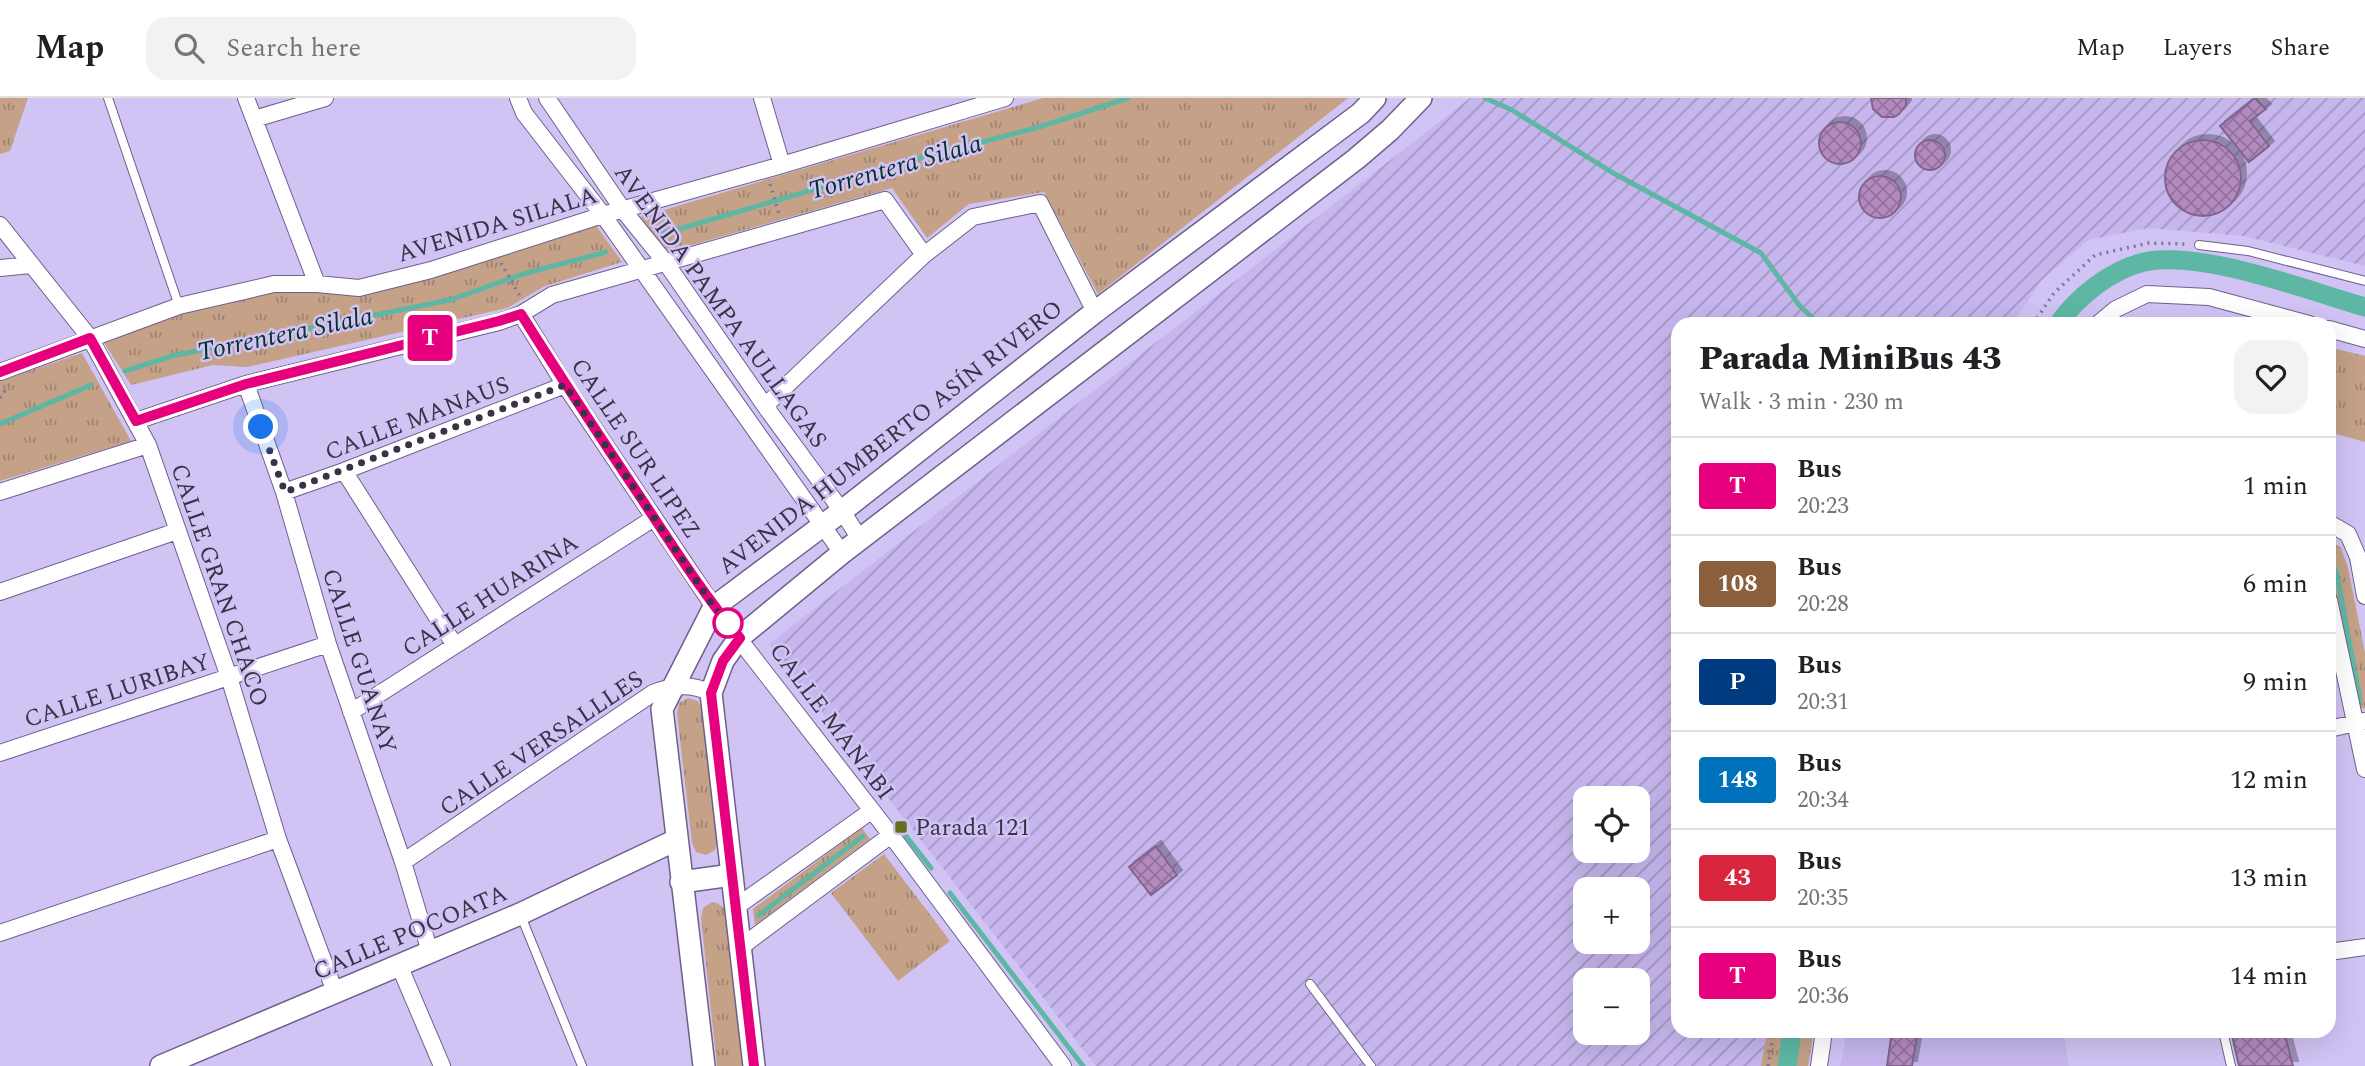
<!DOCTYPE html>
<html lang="en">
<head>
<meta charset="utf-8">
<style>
  :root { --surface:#fff; --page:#f2f2f2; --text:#202124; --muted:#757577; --line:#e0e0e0 }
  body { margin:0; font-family:Spectral,serif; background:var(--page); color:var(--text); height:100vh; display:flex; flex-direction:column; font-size:26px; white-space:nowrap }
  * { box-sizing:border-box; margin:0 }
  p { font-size:23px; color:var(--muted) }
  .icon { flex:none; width:38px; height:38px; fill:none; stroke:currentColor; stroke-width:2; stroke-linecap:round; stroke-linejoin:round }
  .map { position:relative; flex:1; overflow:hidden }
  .panel { position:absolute; left:1671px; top:219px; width:665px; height:721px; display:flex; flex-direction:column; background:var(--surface); border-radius:21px; box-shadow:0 7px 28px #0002 }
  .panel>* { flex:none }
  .badge { padding:0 14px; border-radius:5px; font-size:24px; line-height:46px }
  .controls { position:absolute; left:1573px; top:688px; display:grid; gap:14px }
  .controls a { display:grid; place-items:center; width:77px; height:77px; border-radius:14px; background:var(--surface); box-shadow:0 7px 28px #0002; font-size:35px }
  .you { position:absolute; width:35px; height:35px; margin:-18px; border:5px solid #fff; border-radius:50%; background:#1a73e8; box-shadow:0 0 0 10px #1a73e833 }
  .map>.badge { position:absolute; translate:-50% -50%; box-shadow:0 0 0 4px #fff }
  .round { display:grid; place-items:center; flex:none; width:74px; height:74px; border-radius:21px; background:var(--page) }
  .headline { display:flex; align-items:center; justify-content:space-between; height:119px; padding:0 28px }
  h1 { font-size:33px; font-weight:800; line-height:52px }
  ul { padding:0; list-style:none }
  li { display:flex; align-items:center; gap:21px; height:98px; padding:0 28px; border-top:2px solid var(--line) }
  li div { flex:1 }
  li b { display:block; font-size:26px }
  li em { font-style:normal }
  li .badge { min-width:77px; font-weight:700; text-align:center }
  header { display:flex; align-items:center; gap:42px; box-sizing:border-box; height:98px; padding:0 35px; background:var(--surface); border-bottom:2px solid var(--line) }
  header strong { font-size:33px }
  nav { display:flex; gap:38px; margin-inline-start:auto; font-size:24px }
  .search { width:490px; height:63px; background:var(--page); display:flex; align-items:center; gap:18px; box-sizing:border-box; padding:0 24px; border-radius:21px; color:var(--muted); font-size:26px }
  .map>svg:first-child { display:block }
</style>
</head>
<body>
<header>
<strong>Map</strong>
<div class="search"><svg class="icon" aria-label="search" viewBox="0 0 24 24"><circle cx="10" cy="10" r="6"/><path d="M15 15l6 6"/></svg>Search here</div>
<nav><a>Map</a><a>Layers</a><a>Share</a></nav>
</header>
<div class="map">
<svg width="2365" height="968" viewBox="0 0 2365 968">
  <defs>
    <pattern id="industrial-furrows" width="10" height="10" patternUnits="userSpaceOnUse" patternTransform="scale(1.75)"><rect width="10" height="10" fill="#c6b6ed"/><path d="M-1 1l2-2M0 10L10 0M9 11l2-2" fill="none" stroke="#a295c2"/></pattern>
    <pattern id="grass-tufts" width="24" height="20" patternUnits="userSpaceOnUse" patternTransform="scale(1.75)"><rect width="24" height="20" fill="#c4a187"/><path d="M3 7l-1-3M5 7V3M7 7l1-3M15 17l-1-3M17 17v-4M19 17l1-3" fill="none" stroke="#a08470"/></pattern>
    <pattern id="building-cross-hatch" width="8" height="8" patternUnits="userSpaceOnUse" patternTransform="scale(1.75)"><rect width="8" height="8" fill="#b38ac0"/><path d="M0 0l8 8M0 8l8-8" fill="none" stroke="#93719e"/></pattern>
    <filter id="shadow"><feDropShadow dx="5" dy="-5" stdDeviation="0" flood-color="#0004"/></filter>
  </defs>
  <rect width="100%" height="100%" fill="#d1c3f4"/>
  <!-- built -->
  <path fill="#c6b6ed" d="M1847,933H2063L2069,968H1840Z"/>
  <!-- industrial -->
  <path fill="url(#industrial-furrows)" fill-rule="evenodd" d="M1470,0H2365V168L2243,138L2148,130L2088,142L2042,182L2012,226H1678V933H1767L1761,968H1096L769,546ZM1586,700H1638V752H1586ZM1586,791H1638V844H1586ZM1586,882H1638V934H1586Z"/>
  <!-- grass -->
  <path fill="url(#grass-tufts)" d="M0,0H28L10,53L0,56Z
    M1043,0H1348L1098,196L1044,94L969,106L927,140L892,90L667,154L640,119Z
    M595,126L622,164L545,188L507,210L247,269L213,267L131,287L103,243L181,216L275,194L358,195Z
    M2329,249L2365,258V344L2329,334Z
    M82,255L131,343L0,383V283Z
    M2329,441L2341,450L2348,470L2365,555V610L2356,612L2329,473Z
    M688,600L698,603L702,612L718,742L715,752L706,757L696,754L692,745L677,615L679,605Z
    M862,730L870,741L755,827L753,811Z
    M884,756L950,843L898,883L831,795Z
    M712,804L717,805L726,811L745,968H717L701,820L703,810Z
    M1767,933H1814L1808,968H1761Z"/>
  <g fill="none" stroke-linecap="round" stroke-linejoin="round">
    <!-- stream -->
    <path stroke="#5eb7a5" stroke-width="5" d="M1485,0L1512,12L1613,75L1761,155L1799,207L1819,226
      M662,136L921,60L1036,30L1128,0
      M125,273L172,258L450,202L523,176L606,154
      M0,326L91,287
      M2329,457L2337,477L2360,603
      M906,738L931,770
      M950,795L1083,968
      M759,817L863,738"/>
    <!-- canal -->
    <path stroke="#5eb7a5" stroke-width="19" d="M2058,226C2078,198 2111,172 2144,164C2203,152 2306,192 2365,209
      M1787,968L1792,933"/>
  </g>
  <!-- building -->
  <path fill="url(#building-cross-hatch)" stroke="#81638b" stroke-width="2" filter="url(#shadow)" d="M1871,0H1906V7L1899,16L1894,19H1882L1873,11Z
    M2255,0L2266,11L2250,23L2269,48L2249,64L2220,28Z
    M1819 45a21 21 0 1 1 42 0a21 21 0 1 1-42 0Z
    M2165 80a38 38 0 1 1 76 0a38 38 0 1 1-76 0Z
    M1915 57a15 15 0 1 1 30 0a15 15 0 1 1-30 0Z
    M1859 99a21 21 0 1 1 42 0a21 21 0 1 1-42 0Z
    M1156,748L1177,777L1151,797L1129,769Z
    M1892,933H1918L1912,968H1887Z
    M2231,933H2284L2293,968H2239Z"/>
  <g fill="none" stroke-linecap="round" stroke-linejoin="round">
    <defs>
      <path id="lane" d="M108,0L179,208
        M2199,147L2248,153L2365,183
        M521,818L582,968
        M1310,886L1371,968
        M2223,933L2231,968"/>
      <path id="street" d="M246,0L317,186
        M518,0L524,15L603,117L842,455
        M547,0L623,112L666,165L765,308L842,413L860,441
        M762,0L782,67
        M254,21L325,0
        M0,127L90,240L148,347L229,579L278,741L335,894
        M0,170L31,167
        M521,216L565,287L714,509L891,737L1063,968
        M2098,226L2116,211L2147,196L2209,199L2309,226
        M2329,231L2365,241
        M0,274L179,208L274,186H317L359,190L431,172L603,117L782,67L1005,0
        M246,286L284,394L328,546L403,764L430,854
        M765,308L924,157L973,119L1040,105L1095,214
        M136,323L246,286L499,224L521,216L552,197L885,102L924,157
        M344,373L454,546
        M0,394L148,347
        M284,394L344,373L565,287
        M2329,425L2348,436L2358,459L2365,498
        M0,494L177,433
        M2329,502L2365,671
        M351,614L654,420
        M2329,631L2364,623
        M0,655L328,546
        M403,764L653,595C673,587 691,585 711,595
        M736,809L871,713
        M0,835L278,741
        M741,849L891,737
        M2329,854L2365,849
        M399,867L442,968
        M1819,968L1824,933"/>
      <path id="secondary" d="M681,784L732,777
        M161,968L520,816L676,742
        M704,968L662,611L714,509L842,413L1095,214L1361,15L1375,0
        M754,968L711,595L723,563L740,539L842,455L1356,61L1390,32L1421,0"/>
    </defs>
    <!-- lane casing -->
    <use href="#lane" stroke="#6d608c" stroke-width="10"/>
    <!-- street casing -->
    <use href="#street" stroke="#6d608c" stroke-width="18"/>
    <!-- secondary casing -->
    <use href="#secondary" stroke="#6d608c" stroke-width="24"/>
    <!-- path -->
    <path stroke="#807798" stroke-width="3.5" stroke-dasharray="2 5" stroke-linecap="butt" d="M770,86L779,116
      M501,165L520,198
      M2033,226L2054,195L2095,157L2149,145L2186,146
      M0,300L8,288
      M1768,968L1774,933"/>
    <!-- lane -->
    <use href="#lane" stroke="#fff" stroke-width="8"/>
    <!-- street -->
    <use href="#street" stroke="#fff" stroke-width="16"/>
    <!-- secondary -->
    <use href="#secondary" stroke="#fff" stroke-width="21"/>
  </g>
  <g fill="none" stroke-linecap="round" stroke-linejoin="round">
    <defs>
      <path id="line" d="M0,274L90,240L136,323L246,286L499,223L521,216C560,278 600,339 641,400C672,447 703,496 740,540L723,563L711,595L754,968"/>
    </defs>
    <!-- line casing -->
    <use href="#line" stroke="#fff" stroke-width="16"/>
    <!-- line -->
    <use href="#line" stroke="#e6007e" stroke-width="10"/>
    <!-- walk -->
    <path stroke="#393347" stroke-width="7" stroke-dasharray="0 12.6" d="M261,329L285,394L565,287L714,509L728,525"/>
  </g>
  <!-- markers -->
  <circle fill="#fff" stroke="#e6007e" stroke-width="3.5" cx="728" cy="525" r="14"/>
  <rect fill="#63701b" stroke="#d1c3f4" stroke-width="2.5" x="894" y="722" width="14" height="14" rx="3.5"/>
  <g text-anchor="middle" stroke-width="5" stroke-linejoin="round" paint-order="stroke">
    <!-- street labels -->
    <g font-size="24" fill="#393347" stroke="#d1c3f4">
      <text transform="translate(497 126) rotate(-17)" y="8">AVENIDA SILALA</text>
      <text transform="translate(721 208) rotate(54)" y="8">AVENIDA PAMPA AULLAGAS</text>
      <text transform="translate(417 320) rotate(-21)" y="8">CALLE MANAUS</text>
      <text transform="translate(890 339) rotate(-38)" y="8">AVENIDA HUMBERTO ASÍN RIVERO</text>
      <text transform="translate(636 350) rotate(56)" y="8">CALLE SUR LIPEZ</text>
      <text transform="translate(220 487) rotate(71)" y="8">CALLE GRAN CHACO</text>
      <text transform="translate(490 497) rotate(-33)" y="8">CALLE HUARINA</text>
      <text transform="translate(360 563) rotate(72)" y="8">CALLE GUANAY</text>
      <text transform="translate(117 592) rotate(-18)" y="8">CALLE LURIBAY</text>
      <text transform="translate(832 623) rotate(53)" y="8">CALLE MANABI</text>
      <text transform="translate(541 645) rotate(-34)" y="8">CALLE VERSALLLES</text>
      <text transform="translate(410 834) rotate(-23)" y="8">CALLE POCOATA</text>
    </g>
    <!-- poi labels -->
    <g font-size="24" fill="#393347" stroke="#d1c3f4" text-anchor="start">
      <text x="915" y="737">Parada 121</text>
    </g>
    <!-- water labels -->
    <g font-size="26" font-style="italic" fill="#06322a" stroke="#d1c3f4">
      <text transform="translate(895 68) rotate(-16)" y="9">Torrentera Silala</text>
      <text transform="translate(285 235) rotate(-12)" y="9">Torrentera Silala</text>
    </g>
  </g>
</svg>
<div class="controls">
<a><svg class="icon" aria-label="locate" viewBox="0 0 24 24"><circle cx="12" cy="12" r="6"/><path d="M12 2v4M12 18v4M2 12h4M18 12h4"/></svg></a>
<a>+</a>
<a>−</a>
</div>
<div class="you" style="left:261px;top:329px"></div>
<b class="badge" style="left:430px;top:240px;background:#e6007e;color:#fff">T</b>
<section class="panel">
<div class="headline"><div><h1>Parada MiniBus 43</h1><p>Walk · 3 min · 230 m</p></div><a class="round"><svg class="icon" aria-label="heart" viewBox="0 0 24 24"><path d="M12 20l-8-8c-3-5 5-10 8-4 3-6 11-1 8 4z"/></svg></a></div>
<ul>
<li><span class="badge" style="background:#e6007e;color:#fff">T</span><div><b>Bus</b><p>20:23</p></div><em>1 min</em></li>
<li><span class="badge" style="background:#8b5e3c;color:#fff">108</span><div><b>Bus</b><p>20:28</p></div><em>6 min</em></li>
<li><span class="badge" style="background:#003b80;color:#fff">P</span><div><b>Bus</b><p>20:31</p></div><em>9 min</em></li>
<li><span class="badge" style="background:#0072bc;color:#fff">148</span><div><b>Bus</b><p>20:34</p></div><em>12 min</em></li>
<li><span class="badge" style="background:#d7263d;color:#fff">43</span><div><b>Bus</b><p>20:35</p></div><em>13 min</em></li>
<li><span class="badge" style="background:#e6007e;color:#fff">T</span><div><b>Bus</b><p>20:36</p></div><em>14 min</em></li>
</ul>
</section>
</div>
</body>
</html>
